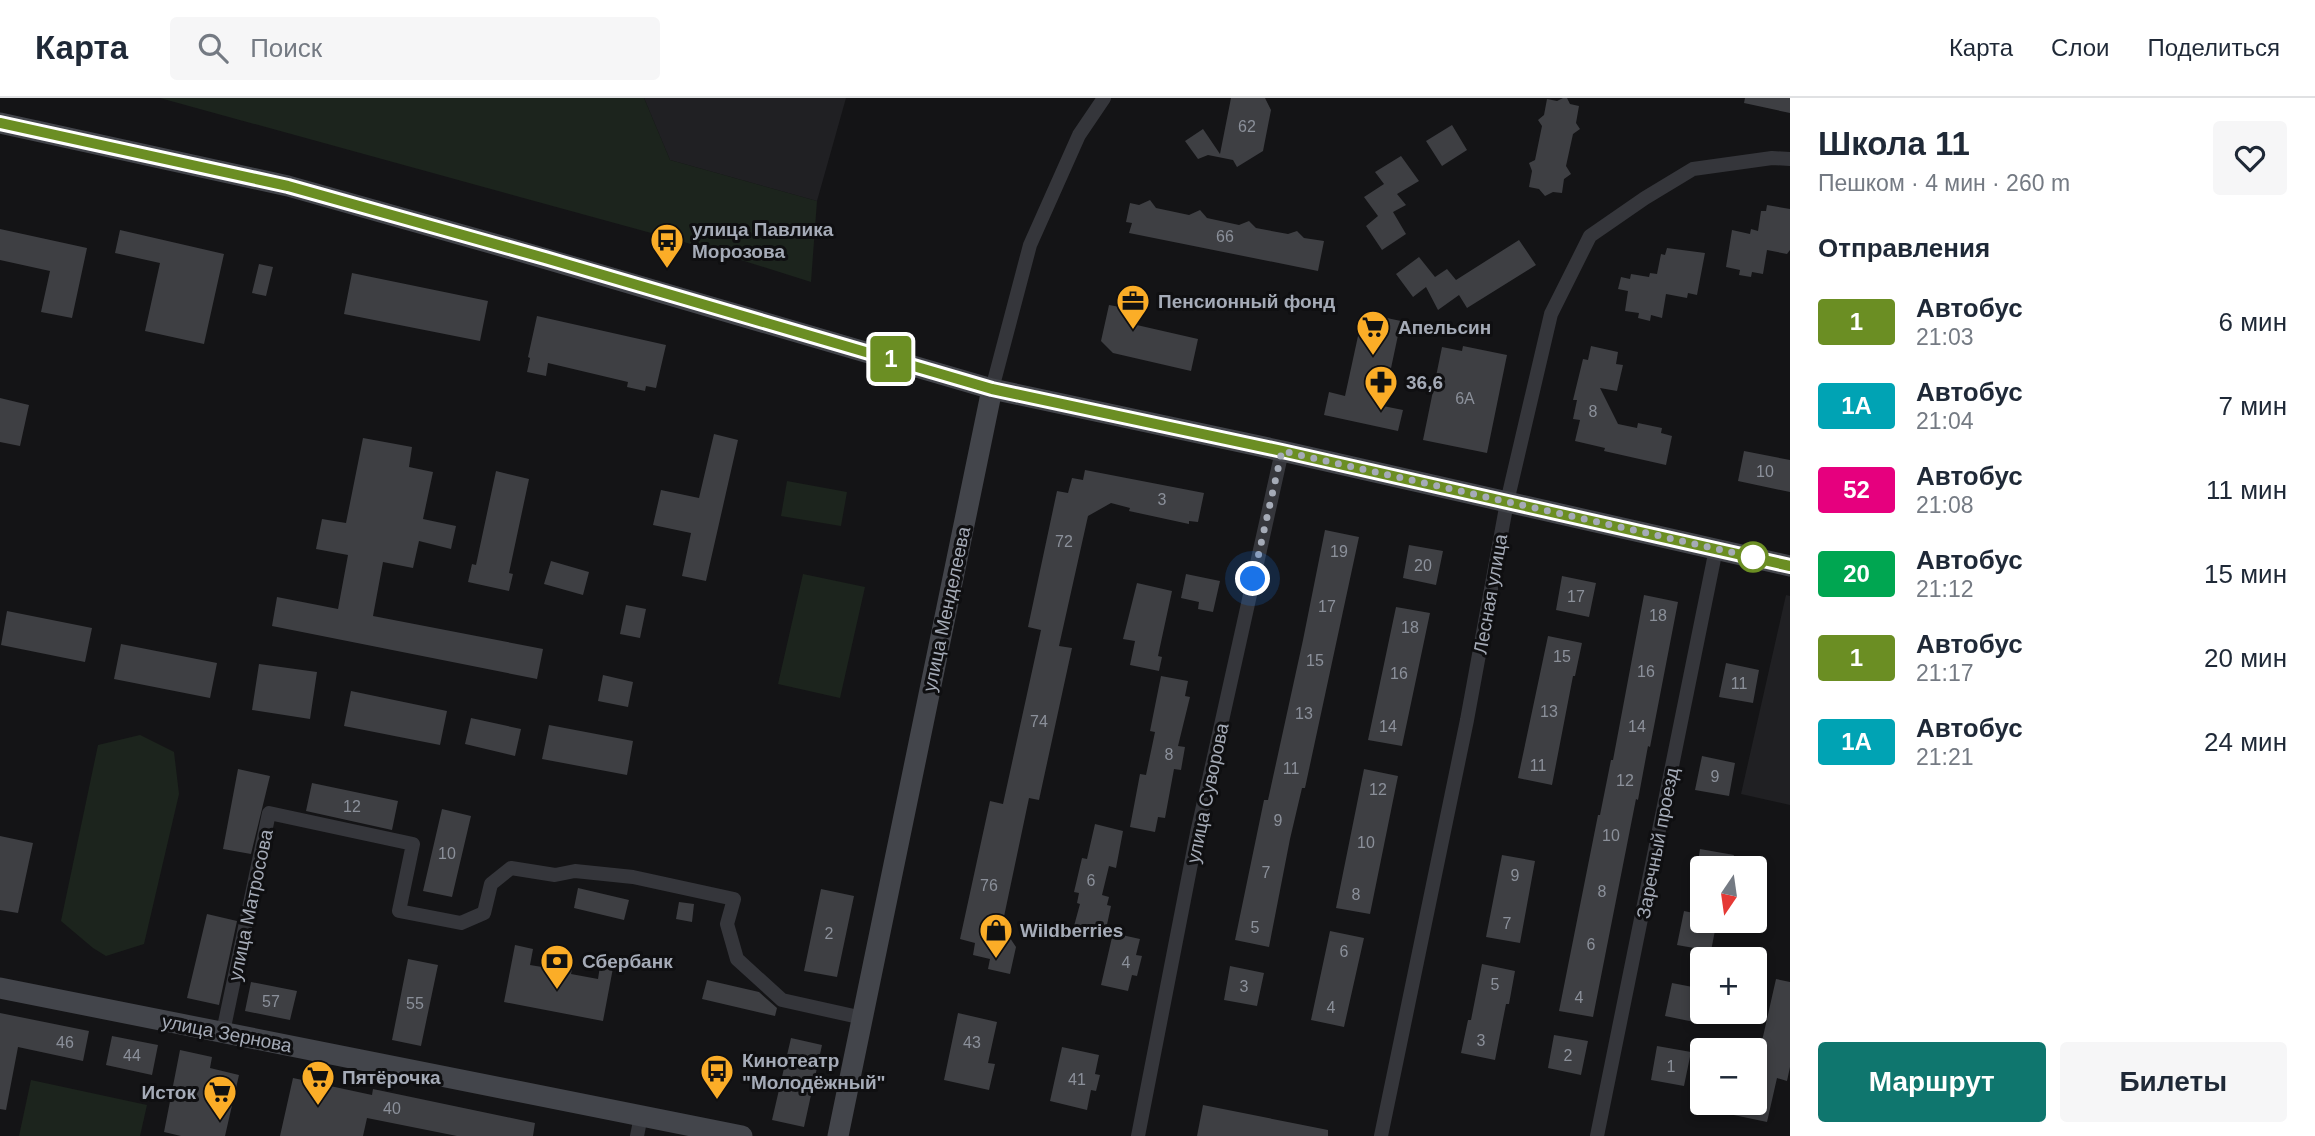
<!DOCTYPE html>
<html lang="ru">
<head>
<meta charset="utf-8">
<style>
  :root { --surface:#fff; --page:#f6f6f7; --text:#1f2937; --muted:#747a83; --line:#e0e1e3; --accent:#0f766e }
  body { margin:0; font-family:Helvetica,sans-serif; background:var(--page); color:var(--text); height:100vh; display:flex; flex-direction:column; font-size:26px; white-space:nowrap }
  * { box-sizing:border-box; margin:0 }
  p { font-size:23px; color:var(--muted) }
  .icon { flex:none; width:38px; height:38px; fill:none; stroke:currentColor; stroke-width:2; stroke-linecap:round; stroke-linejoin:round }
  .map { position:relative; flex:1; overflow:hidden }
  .side { display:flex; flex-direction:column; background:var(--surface); width:525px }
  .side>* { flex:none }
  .badge { padding:0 14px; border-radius:5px; font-size:24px; line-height:46px }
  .needle { width:46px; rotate:193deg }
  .fabs { position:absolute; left:1690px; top:758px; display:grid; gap:14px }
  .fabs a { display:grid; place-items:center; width:77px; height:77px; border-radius:7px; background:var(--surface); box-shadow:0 4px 10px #0003; font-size:35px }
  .you { position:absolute; width:35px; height:35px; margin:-18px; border:5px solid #fff; border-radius:50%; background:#1a73e8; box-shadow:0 0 0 10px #1a73e833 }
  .map>.badge { position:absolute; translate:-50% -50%; box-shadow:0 0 0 4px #fff }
  h2 { padding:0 28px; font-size:26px; line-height:63px }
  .round { display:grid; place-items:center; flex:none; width:74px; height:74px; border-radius:7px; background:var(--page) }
  .head { display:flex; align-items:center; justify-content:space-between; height:119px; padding:0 28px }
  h1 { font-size:33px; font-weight:700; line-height:52px }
  .cta { display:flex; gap:14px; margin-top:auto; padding:14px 28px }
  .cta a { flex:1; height:80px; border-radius:7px; background:var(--accent); color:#fff; font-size:28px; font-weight:700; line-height:80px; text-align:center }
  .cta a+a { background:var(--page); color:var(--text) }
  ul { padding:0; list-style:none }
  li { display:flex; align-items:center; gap:21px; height:84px; padding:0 28px }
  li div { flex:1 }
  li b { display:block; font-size:26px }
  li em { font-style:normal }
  li .badge { min-width:77px; font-weight:700; text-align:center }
  header { display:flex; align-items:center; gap:42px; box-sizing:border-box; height:98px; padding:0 35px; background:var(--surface); border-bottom:2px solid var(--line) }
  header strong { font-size:33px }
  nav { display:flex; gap:38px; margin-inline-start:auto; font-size:24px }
  .search { width:490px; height:63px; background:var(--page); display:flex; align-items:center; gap:18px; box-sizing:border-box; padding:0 24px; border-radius:7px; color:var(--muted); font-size:26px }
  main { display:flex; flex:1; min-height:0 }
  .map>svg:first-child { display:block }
</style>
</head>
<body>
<header>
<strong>Карта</strong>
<div class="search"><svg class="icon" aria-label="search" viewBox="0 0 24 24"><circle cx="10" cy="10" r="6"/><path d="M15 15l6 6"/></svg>Поиск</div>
<nav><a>Карта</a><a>Слои</a><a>Поделиться</a></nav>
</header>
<main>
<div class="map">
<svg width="1790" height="1038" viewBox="0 0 1790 1038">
  <rect width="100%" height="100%" fill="#141416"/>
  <!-- built -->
  <path fill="#202023" d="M644,0H846L817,103L670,62Z
    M1786,497L1790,498V707L1741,696Z"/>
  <!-- green -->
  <path fill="#1c241d" d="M160,0H644L670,62L817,103L811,184L684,144Z
    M787,383L847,394L841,428L781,418Z
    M803,476L865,489L840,600L778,586Z
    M140,637L174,654L179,696L144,846L106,858L93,850L61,823L98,647Z
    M31,982L147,1007L140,1038H19Z"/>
  <!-- building -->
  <path fill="#3e3f43" d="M1231,0H1265L1271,12L1263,53L1237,69L1233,62L1208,57L1198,61L1185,43L1203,31L1220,56Z
    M1563,0H1567L1570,6L1579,8L1576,25L1580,31L1573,36L1566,68L1571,76L1564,81L1562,95L1553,94L1545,98L1539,91L1529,89L1532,73L1529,65L1535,62L1542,28L1538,22L1544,17L1547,1L1557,3Z
    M1745,0H1790V15L1744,5Z
    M1452,27L1467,52L1442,68L1426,43Z
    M1401,58L1419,83L1397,96L1406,107L1393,114L1406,136L1382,152L1366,128L1378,118L1364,99L1384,86L1375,74Z
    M1150,102L1156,110L1189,117L1200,112L1207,120L1239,127L1249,123L1256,130L1288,136L1297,133L1304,140L1324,143L1318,173L1129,135L1132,125L1126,124L1130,105L1139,107Z
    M1767,107L1790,111V152L1787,156L1767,152L1763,176L1752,174L1751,179L1739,177L1740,172L1726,169L1732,132L1750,136L1751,131L1758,133L1761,113H1766Z
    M0,131L87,150L72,220L41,214L50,173L0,162Z
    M120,132L224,156L204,246L145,233L160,165L115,155Z
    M1519,142L1536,167L1467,210L1459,197L1438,212L1426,189L1413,199L1396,176L1419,159L1435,179L1447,171L1456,182Z
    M1667,150L1705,155L1697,197L1688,195L1687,200L1666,196L1662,220L1651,217L1650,223L1638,220L1639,215L1625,213L1628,193L1618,191L1621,179L1630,181L1631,176L1649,179L1650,175L1657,176L1661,156L1665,157Z
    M259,166L273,169L266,198L252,195Z
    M352,175L488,203L480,243L344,216Z
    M1109,207L1131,211L1128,225L1198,241L1191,273L1113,255L1101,243Z
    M1363,215L1401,223L1383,308L1403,312L1398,333L1324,317L1329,294L1345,298Z
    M537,218L666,247L656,290L646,288L645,293L627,289L628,284L548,265L546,278L527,274L530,260L528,259Z
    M1463,248L1507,257L1487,355L1423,342L1442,249L1462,253Z
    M1591,248L1618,254L1616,266L1623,267L1617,293L1600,290L1618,326L1637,330L1638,325L1662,330L1661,335L1672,338L1666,367L1604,353L1605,350L1575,343L1580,322L1573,321L1577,302H1573L1583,261L1588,262Z
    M0,300L29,307L20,348L0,344Z
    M714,336L738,342L706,483L682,478L691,435L653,427L661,392L699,400Z
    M363,340L412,349L409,369L433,374L423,421L456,428L451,451L419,443L413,470L383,464L373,518L543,551L537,581L272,528L277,499L338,511L348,457L316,451L322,421L346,425Z
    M1744,353L1790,362V394L1738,383Z
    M1085,372L1204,395L1198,424L1189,423V426L1129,413L1130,410L1111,405L1088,418L1059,548L1072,550L1039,702L1029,700L1002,828L1016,849L1010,876L988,871L990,861L973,857L975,845L960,841L990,703L1003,706L1041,532L1028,529L1057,393L1068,395L1072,380L1083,382Z
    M496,373L529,381L509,475L513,476L509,493L468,484L472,466L476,467Z
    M1325,432L1359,439L1305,690H1302L1290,741L1269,849L1235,842L1264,702H1268L1303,542Z
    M1409,447L1443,453L1436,487L1403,480Z
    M551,463L589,474L583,497L544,486Z
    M1186,476L1220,483L1213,514L1198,511L1199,504L1181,500Z
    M1562,478L1596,485L1589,519L1556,512Z
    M1137,485L1172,493L1158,558L1162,559L1159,573L1130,567L1135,543L1123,541Z
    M1644,497L1678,504L1650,649L1648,648L1638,702L1636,701L1593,919L1559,913L1598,717H1600L1611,662H1613Z
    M626,507L646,511L640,540L620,536Z
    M1396,509L1430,515L1402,648L1368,642Z
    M7,513L92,530L85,564L1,547Z
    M1548,538L1582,545L1575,578H1573L1552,687L1518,680Z
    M121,546L217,565L210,600L114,581Z
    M1726,565L1759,572L1753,605L1719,599Z
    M259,566L317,574L310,621L252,612Z
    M603,577L633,584L628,609L598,603Z
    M1161,578L1188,583L1185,598L1190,599L1178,648L1185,649L1181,672L1174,671L1165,720L1158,719L1155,734L1130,729L1140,676L1146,677L1155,634L1150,633Z
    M351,593L447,613L440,647L344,628Z
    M471,620L521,631L515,658L465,646Z
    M549,627L633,643L627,677L542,661Z
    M1702,658L1735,665L1729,698L1695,692Z
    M238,671L270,678L251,756L223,751Z
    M1364,671L1398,678L1370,816L1336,810Z
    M312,685L398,703L392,732L306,713Z
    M442,711L471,718L452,799L423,793Z
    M1095,726L1123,733L1116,770L1109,768L1102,797L1109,799L1107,807L1111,808L1105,836L1074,828L1080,806L1077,805L1079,795L1074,794L1082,760L1087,761Z
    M0,738L33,745L18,815L0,812Z
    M1700,751L1734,757L1731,770H1697Z
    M1502,757L1535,763L1520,845L1486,839Z
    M578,790L629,802L624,822L574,810Z
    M821,791L854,798L837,879L804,873Z
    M679,804L694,806L692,824L676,821Z
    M1684,813L1703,817V822H1717L1711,853L1677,847Z
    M207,816L237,823L219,907L187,900Z
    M1330,833L1364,840L1344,929L1311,922Z
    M1113,835L1140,841L1136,857L1142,858L1137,878L1132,877L1128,893L1101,887Z
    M515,847L533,851L530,867L560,872L561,864L573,866L571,876L598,881L600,868L613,870L603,923L504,904Z
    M408,861L438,867L421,948L392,942Z
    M1482,866L1515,873L1509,906H1506L1495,962L1461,955L1468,922H1471Z
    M1230,868L1264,875L1257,908L1224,902Z
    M1776,881L1790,884V969L1787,983L1777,980L1767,1024L1729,1016L1732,1004H1755V974Z
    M707,882L759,894L777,910L775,918L702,901Z
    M251,884L297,893L290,922L245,913Z
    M1672,885L1703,891L1699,925L1665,918Z
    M0,915L89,933L83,963L18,949L6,1012L0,1011Z
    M958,915L997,924L988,965L995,966L989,992L944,982Z
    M1554,937L1588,943L1581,977L1548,970Z
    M112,938L158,947L152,977L106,967Z
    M791,940L822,947L804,1029L772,1022Z
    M1657,948L1691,954L1684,988L1651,982Z
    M1062,949L1099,957L1095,976L1100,977L1096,993L1091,992L1087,1012L1050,1003Z
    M180,952L212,959L210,970L239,977L225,1038H181L164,1034Z
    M293,980L372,997L373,991L535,1025L533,1038H457L367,1020L363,1038H280Z
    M1203,1007L1328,1032V1038H1197Z"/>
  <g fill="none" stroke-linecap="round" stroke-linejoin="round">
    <!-- street -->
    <path stroke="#35363b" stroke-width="14" d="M992,291L1030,147L1079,37L1104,0
      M223,934L269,715L413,746L399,813L461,825L484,815L491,786L511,770L555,777L575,773L633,779L734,801L727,826L737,861L782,902L863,920
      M637,1038L641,1018
      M1138,1038L1197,735L1282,353
      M1381,1038L1467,622L1507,404L1551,216L1590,138L1645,100L1693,71L1772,60L1790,61
      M1597,1038L1716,451"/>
    <!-- secondary -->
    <path stroke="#43454b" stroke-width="21" d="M0,25L288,88L519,153L992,291L1282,353L1790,468
      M0,890L742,1038
      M838,1038L992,291"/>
  </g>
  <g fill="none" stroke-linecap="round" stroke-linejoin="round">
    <defs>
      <path id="line" d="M0,25L288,88L545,160L992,291L1282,353L1790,468"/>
    </defs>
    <!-- line casing -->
    <use href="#line" stroke="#fff" stroke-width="16"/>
    <!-- line -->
    <use href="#line" stroke="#6b8e23" stroke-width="10"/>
    <!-- walk -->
    <path stroke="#a5abb7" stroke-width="7" stroke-dasharray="0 12.6" d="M1253,481L1282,353L1753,459"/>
  </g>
  <!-- icons -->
  <defs>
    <symbol id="bus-pin" viewBox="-11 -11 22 30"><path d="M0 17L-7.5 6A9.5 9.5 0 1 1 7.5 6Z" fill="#fbad27" stroke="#0f0f11"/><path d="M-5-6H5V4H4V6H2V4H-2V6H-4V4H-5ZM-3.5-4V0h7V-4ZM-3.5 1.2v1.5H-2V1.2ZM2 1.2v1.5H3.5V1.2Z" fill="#111"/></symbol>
    <symbol id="office-pin" viewBox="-11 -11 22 30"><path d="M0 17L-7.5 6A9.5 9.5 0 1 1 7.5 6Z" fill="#fbad27" stroke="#0f0f11"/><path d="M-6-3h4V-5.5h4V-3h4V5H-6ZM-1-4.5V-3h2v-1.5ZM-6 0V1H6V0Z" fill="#111"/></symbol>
    <symbol id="supermarket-pin" viewBox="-11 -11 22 30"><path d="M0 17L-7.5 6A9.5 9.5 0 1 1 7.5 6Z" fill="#fbad27" stroke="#0f0f11"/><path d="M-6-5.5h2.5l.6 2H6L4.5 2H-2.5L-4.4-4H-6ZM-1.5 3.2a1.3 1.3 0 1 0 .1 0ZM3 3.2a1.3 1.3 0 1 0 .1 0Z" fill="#111"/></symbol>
    <symbol id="pharmacy-pin" viewBox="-11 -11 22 30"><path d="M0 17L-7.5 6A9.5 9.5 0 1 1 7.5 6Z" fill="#fbad27" stroke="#0f0f11"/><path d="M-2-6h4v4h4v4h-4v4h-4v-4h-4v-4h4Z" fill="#111"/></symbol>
    <symbol id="shop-pin" viewBox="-11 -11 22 30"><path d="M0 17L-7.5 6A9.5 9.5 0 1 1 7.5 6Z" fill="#fbad27" stroke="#0f0f11"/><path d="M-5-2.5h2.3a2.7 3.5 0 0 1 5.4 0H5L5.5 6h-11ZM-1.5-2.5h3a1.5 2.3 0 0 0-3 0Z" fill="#111"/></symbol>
    <symbol id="bank-pin" viewBox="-11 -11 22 30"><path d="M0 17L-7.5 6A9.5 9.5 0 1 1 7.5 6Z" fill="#fbad27" stroke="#0f0f11"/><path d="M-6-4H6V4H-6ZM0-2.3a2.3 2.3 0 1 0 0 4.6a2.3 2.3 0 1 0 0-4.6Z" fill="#111"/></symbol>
  </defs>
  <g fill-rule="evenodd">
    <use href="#bus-pin" x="648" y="123" width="38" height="52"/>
    <use href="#office-pin" x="1114" y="184" width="38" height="52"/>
    <use href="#supermarket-pin" x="1354" y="210" width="38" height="52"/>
    <use href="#pharmacy-pin" x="1362" y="265" width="38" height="52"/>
    <use href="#shop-pin" x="977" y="813" width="38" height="52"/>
    <use href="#bank-pin" x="538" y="844" width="38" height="52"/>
    <use href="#bus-pin" x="698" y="954" width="38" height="52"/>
    <use href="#supermarket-pin" x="299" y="960" width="38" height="52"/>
    <use href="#supermarket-pin" x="201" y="975" width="38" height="52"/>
  </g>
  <!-- markers -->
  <circle fill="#fff" stroke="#6b8e23" stroke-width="3.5" cx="1753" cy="459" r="14"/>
  <g text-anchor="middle" stroke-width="6" stroke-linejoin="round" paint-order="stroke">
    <!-- number labels -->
    <g font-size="16" fill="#8b909a">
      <text x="1247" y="34">62</text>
      <text x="1225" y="144">66</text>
      <text x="1465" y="306">6А</text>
      <text x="1593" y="319">8</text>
      <text x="1765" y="379">10</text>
      <text x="1162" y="407">3</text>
      <text x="1064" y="449">72</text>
      <text x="1339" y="459">19</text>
      <text x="1423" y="473">20</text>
      <text x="1576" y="504">17</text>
      <text x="1327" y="514">17</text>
      <text x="1658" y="523">18</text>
      <text x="1410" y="535">18</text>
      <text x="1562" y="564">15</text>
      <text x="1315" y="568">15</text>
      <text x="1646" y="579">16</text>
      <text x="1399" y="581">16</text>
      <text x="1739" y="591">11</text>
      <text x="1549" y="619">13</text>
      <text x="1304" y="621">13</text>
      <text x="1039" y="629">74</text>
      <text x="1388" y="634">14</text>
      <text x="1637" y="634">14</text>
      <text x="1169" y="662">8</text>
      <text x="1538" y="673">11</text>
      <text x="1291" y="676">11</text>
      <text x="1715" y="684">9</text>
      <text x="1625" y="688">12</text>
      <text x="1378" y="697">12</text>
      <text x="352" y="714">12</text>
      <text x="1278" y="728">9</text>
      <text x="1611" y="743">10</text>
      <text x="1366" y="750">10</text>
      <text x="447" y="761">10</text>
      <text x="1266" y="780">7</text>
      <text x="1515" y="783">9</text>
      <text x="1091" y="788">6</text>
      <text x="989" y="793">76</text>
      <text x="1602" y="799">8</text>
      <text x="1356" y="802">8</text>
      <text x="1507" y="831">7</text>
      <text x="1255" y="835">5</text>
      <text x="829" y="841">2</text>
      <text x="1591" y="852">6</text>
      <text x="1344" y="859">6</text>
      <text x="1126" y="870">4</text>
      <text x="1495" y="892">5</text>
      <text x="1244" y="894">3</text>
      <text x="1579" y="905">4</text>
      <text x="271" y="909">57</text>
      <text x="415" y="911">55</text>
      <text x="1331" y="915">4</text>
      <text x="1481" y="948">3</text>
      <text x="65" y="950">46</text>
      <text x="972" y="950">43</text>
      <text x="132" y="963">44</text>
      <text x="1568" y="963">2</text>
      <text x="1671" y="974">1</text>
      <text x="1077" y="987">41</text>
      <text x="392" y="1016">40</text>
    </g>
    <!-- poi labels -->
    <g font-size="19" font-weight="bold" fill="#a5abb7" stroke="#0f0f11" text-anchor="start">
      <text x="692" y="138">улица Павлика<tspan x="692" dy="22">Морозова</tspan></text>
      <text x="1158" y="210">Пенсионный фонд</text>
      <text x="1398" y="236">Апельсин</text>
      <text x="1406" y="291">36,6</text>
      <text x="1020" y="839">Wildberries</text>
      <text x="582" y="870">Сбербанк</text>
      <text x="742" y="969">Кинотеатр<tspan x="742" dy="22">"Молодёжный"</tspan></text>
      <text x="342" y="986">Пятёрочка</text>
      <text x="196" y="1001" text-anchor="end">Исток</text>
    </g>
    <!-- street labels -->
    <g font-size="19" fill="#a5abb7" stroke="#0f0f11">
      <text transform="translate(1490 496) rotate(-80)" y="7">Лесная улица</text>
      <text transform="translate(946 511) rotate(-78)" y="7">улица Менделеева</text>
      <text transform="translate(1207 695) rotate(-78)" y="7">улица Суворова</text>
      <text transform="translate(1657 745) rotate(-79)" y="7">Заречный проезд</text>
      <text transform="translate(250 807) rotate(-78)" y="7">улица Матросова</text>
      <text transform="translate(227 935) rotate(11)" y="7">улица Зернова</text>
    </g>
  </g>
</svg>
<div class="fabs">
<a><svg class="needle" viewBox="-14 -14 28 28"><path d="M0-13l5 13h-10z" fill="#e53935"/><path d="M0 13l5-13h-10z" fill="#747a83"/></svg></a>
<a>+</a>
<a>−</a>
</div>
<div class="you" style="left:1253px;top:481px"></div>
<b class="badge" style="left:891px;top:261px;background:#6b8e23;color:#fff">1</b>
</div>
<section class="side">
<div class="head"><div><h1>Школа 11</h1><p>Пешком · 4 мин · 260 m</p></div><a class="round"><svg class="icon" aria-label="heart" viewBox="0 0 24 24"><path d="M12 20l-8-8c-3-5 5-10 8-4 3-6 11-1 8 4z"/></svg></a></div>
<h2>Отправления</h2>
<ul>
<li><span class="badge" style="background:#6b8e23;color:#fff">1</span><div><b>Автобус</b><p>21:03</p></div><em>6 мин</em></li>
<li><span class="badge" style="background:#00a3b4;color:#fff">1А</span><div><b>Автобус</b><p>21:04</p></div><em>7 мин</em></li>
<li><span class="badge" style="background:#e6007e;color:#fff">52</span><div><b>Автобус</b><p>21:08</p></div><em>11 мин</em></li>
<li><span class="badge" style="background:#00a651;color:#fff">20</span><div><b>Автобус</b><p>21:12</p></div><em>15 мин</em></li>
<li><span class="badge" style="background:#6b8e23;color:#fff">1</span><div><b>Автобус</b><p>21:17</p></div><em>20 мин</em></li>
<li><span class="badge" style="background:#00a3b4;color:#fff">1А</span><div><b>Автобус</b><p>21:21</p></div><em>24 мин</em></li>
</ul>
<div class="cta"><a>Маршрут</a><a>Билеты</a></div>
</section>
</main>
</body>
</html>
